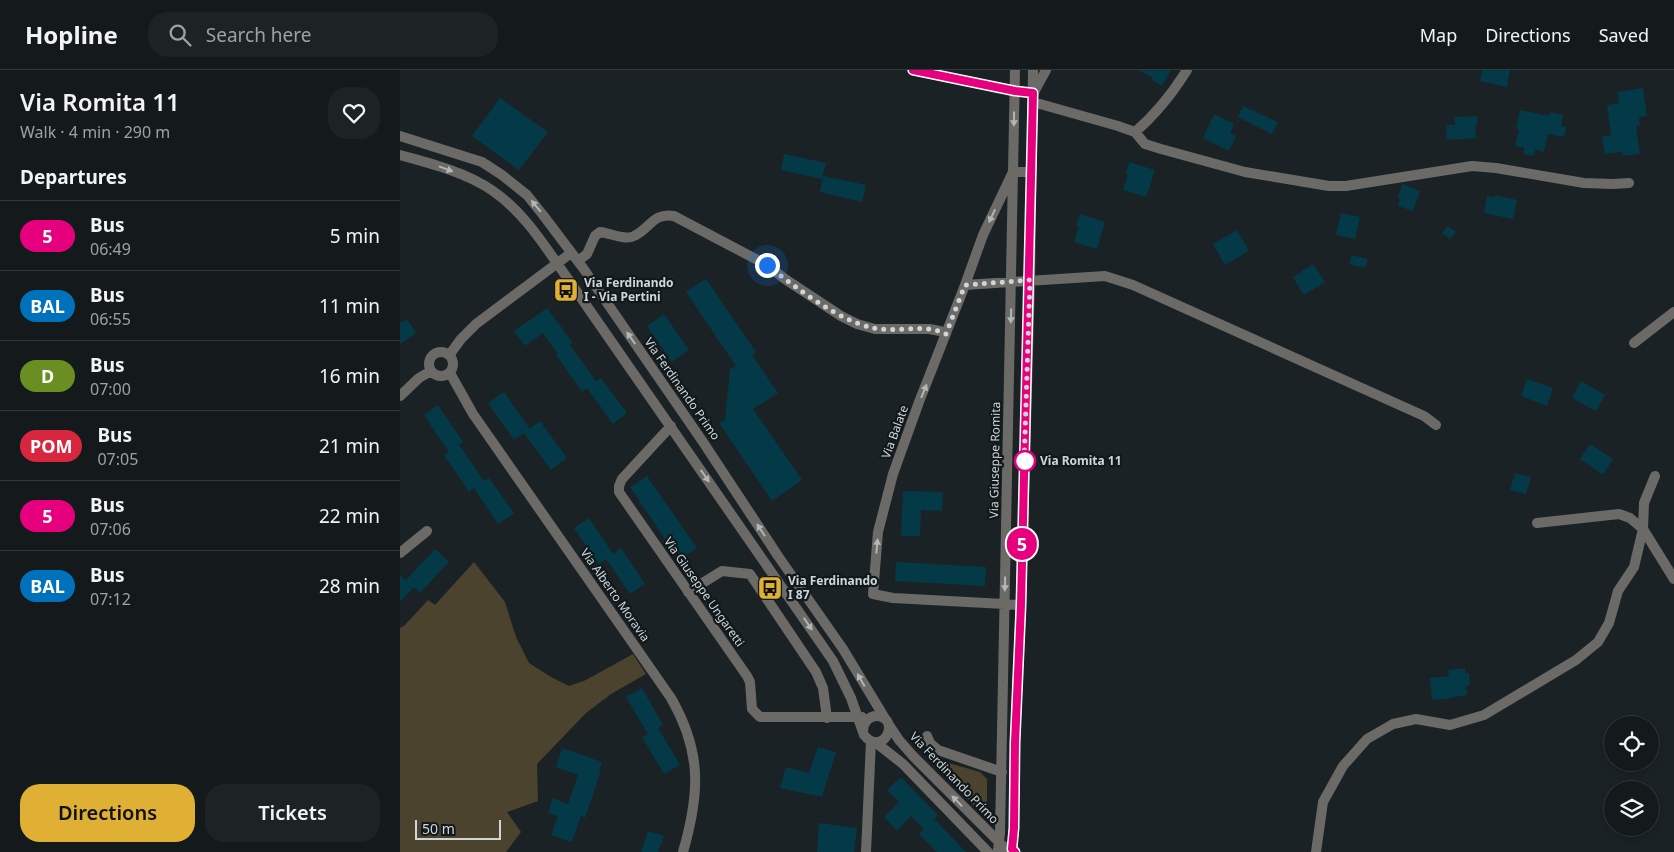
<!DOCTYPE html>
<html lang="en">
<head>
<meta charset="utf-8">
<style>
  :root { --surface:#141a1c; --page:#1d2325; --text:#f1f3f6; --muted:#9da1a3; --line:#33383b; --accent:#dfb034 }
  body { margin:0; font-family:"Noto Sans",sans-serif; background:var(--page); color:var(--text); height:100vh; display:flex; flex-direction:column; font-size:19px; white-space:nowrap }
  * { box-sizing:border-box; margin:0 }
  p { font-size:16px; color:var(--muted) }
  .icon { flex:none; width:28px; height:28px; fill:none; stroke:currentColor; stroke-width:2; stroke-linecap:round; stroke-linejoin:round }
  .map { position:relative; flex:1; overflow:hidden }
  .panel { display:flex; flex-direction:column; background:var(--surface); width:400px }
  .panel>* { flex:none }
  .badge { padding:0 10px; border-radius:16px; font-size:18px; line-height:32px }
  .fabs { position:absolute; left:1204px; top:646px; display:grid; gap:10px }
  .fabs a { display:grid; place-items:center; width:55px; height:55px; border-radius:50%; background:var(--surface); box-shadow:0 2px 8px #0003,0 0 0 1px var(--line); font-size:25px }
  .scale { position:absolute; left:15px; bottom:12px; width:86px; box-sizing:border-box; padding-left:5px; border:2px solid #d0d6d7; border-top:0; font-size:14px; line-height:18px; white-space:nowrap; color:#d0d6d7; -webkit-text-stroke:4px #11191c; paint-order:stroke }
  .you { position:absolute; width:25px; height:25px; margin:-12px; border:4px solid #fff; border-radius:50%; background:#1a73e8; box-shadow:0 0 0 8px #1a73e833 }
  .map>.badge { position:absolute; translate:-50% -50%; box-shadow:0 0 0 2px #fff }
  h2 { padding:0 20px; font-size:19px; line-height:45px }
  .round { display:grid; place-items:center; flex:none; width:52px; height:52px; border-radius:20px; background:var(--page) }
  .summary { display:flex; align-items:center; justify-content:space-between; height:85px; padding:0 20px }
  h1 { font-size:24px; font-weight:600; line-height:38px }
  .cta { display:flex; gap:10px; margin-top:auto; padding:10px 20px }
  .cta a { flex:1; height:58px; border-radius:20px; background:var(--accent); color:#111; font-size:20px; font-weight:600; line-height:58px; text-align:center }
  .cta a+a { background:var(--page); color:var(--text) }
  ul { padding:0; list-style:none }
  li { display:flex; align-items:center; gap:15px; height:70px; padding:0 20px; border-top:1px solid var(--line) }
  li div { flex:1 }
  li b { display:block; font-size:19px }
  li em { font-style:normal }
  li .badge { min-width:55px; font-weight:700; text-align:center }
  header { display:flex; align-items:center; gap:30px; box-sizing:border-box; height:70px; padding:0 25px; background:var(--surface); border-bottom:1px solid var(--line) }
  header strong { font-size:24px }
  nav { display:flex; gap:28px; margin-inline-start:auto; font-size:18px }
  .search { width:350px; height:45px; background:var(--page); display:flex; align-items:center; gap:12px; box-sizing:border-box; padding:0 18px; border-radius:20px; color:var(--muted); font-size:19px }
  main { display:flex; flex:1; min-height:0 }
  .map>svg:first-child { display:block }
</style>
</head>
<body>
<header>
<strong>Hopline</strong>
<div class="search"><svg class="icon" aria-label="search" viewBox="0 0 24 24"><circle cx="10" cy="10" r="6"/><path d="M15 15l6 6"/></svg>Search here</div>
<nav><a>Map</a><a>Directions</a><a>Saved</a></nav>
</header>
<main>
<section class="panel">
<div class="summary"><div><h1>Via Romita 11</h1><p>Walk · 4 min · 290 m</p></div><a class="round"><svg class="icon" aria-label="heart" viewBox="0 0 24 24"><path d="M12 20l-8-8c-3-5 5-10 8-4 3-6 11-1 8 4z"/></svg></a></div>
<h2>Departures</h2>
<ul>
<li><span class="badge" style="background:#e6007e;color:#fff">5</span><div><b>Bus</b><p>06:49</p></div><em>5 min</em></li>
<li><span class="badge" style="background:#0072bc;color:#fff">BAL</span><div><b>Bus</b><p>06:55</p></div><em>11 min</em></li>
<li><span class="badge" style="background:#6b8e23;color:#fff">D</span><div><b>Bus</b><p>07:00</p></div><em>16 min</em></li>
<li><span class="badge" style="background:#d7263d;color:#fff">POM</span><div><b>Bus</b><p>07:05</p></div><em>21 min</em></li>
<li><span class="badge" style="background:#e6007e;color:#fff">5</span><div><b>Bus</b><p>07:06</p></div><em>22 min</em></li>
<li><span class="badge" style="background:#0072bc;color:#fff">BAL</span><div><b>Bus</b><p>07:12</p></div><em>28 min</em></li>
</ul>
<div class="cta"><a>Directions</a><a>Tickets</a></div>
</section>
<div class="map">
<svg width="1274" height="782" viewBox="0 0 1274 782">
  <rect width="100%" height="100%" fill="#1a2225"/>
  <!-- green -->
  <path fill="#4c432e" d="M74,492L105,532L116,567L129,593L151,607L169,616L186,610L233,584L246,604L211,624L186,643L137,694L138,731L107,742L121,762L106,782H0V558L5,555L28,530L35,535Z
    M538,690L580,702L587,709V735L585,741H579L536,695V691Z"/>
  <!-- building -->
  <path fill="#043947" d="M738,0H771L762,16L752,10L753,8Z
    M1082,0H1110L1107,17L1080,11Z
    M1243,18L1247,46L1239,47L1240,56H1236L1240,84L1223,86L1222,82L1205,84L1202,66L1211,65L1207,35L1219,33L1217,22Z
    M100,28L148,62L119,100L72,66Z
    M843,36L878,52L872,64L838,47Z
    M1120,40L1149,46L1150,42L1163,45L1161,56L1166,57L1164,67L1148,64L1144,82L1135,80L1134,86L1123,84L1124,78L1115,76L1119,60L1116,59Z
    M814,44L834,54L830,63L836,66L829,81L803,68Z
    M1077,46V55H1075L1076,68L1047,70L1046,55H1055L1054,47Z
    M384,84L426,93L422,109L381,100Z
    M729,92L755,100L746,127L723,120L728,105L726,104Z
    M423,106L466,115L462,132L420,122Z
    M1002,114L1020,121L1013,141L998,136L1000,129L998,128Z
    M1095,125L1117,130L1113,149L1084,143L1087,126L1094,127Z
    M941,143L960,147L955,169L936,165Z
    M680,144L705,152L697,179L674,172L679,157L676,156Z
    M1048,156L1056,162L1050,169L1042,163Z
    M837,160L849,181L825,195L813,174Z
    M952,185L968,189L965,198L949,194Z
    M913,194L925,212L904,225L893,207Z
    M306,209L356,282L352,285L378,323L353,339L402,410L372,431L319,353L325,350L330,299L336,296L286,222Z
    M147,238L173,273L170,275L196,311L201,308L227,343L213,354L187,318L182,322L156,285L158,284L143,263L125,276L114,261Z
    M264,244L289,280L272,292L247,256Z
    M7,249L16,263L0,274V253Z
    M1127,309L1153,318L1147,336L1121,326Z
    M1181,311L1205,325L1196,341L1172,328Z
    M104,322L130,359L114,370L88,333Z
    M38,335L63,372L59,375L84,411L89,408L114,443L98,454L74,418L69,422L44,385L49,382L24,345Z
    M140,351L167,388L151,400L124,363Z
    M1190,374L1213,389L1203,405L1180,389Z
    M1115,403L1131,407L1126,424L1110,420Z
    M247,406L297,478L279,490L230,417Z
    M503,421L543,422L542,441L521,440L520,466H501Z
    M189,448L213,484L221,478L245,514L230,524L206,489L199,494L174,458Z
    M35,479L49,492L20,523L14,517L0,532V505L6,510Z
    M496,492L586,497L585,516L495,511Z
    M1065,598V603H1069L1070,615L1066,616L1067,625L1038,630L1032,629L1030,608L1049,606L1048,600Z
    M242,618L263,655L258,658L280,695L264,704L242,667L248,664L226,627Z
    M418,677L436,682L422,727L380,718L386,697L409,703Z
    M162,678L202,692L199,700L201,701L185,748L181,746L172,772L151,765L158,746L148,743L153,728L168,734L178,705L156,697Z
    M501,707L538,745L534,749L566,782H537L519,764L524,759L511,746L497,761L484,747L499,732L487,720Z
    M419,753L457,758L454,782H417Z
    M248,761L264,766L258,782H241Z"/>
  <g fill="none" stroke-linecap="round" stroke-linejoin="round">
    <!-- minor -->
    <path stroke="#6b6a66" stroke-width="10" d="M512,0L615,21L633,23
      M634,22L646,0
      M633,32L718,56L735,62L745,74L761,79L845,102L929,116H946L1072,96L1096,98L1184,113L1213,114L1229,113
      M735,62C756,44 772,24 787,0
      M0,66L82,92L102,105L127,125L143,145L183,198L303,372L378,486L443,579L486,650
      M0,85C30,93 68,103 93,121C125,143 146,178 168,209L433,591L451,628L464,665C482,688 502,650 478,646C469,645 463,653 463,661
      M178,191L187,184L195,166L200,162C210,163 225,171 234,166C250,159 253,142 274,146L367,195L385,209L441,246L457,254L475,259H529L540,261L546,264
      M565,215L583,165L613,102H632
      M1234,273L1274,242
      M29 294a12 12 0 1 1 24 0a12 12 0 1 1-24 0Z
      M50,284L61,269L76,254L171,183
      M50,303L73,344L271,628C302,682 300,723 283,782
      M0,326L19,308L31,301
      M271,356L222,409L219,416V422L347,606L350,612L352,639L360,647H462
      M1137,453L1219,444L1230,448L1243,459L1274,509
      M0,483L27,461
      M288,522L322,501L350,504L416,602L423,618L427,648
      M621,535L493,528L473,524L478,462L493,404L519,332L565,215L705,206L733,215L1024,346L1036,355
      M489,655L499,670L513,686L602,775
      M527,666L530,673L538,680L602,702
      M475,672L503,694L588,782
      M612,779L614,758L615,673L621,535L630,210L633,0
      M598,780L600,763L615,0
      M466,782L471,671
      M916,782L923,732L943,696L967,669L993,654L1016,649L1050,655L1084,645L1176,590L1198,572L1209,553L1218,521L1234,497L1243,459L1244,433L1255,406"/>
    <!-- tertiary -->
    <path stroke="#6b6a66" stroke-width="10" d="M597,782L605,777L612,779L615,782"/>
  </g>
  <!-- one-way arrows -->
  <defs><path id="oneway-solid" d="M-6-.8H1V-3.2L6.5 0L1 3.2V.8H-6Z" transform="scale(1.25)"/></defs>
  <g fill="#b2b6b5">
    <use href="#oneway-solid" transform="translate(614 49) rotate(91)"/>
    <use href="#oneway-solid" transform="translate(46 99) rotate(20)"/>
    <use href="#oneway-solid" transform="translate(136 136) rotate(-130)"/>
    <use href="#oneway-solid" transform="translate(592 146) rotate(115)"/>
    <use href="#oneway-solid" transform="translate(611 246) rotate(91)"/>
    <use href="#oneway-solid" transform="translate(231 268) rotate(-125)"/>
    <use href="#oneway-solid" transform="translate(524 321) rotate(-68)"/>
    <use href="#oneway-solid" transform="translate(305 406) rotate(55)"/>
    <use href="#oneway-solid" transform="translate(361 460) rotate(-123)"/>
    <use href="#oneway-solid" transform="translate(477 476) rotate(-85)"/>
    <use href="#oneway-solid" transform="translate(605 514) rotate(91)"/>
    <use href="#oneway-solid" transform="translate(408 554) rotate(56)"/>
    <use href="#oneway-solid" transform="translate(461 610) rotate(-120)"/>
    <use href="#oneway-solid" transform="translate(557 731) rotate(-134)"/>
  </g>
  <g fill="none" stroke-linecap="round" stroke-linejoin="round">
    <defs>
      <path id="line" d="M513,0L615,21L633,23L621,535L615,673L614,758L612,779L615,782"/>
    </defs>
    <!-- line casing -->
    <use href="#line" stroke="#fff" stroke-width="11"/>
    <!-- line -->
    <use href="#line" stroke="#e6007e" stroke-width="8"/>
    <!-- walk -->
    <path stroke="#d0d6d7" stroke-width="5" stroke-dasharray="0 9" d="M367,195C395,217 439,251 473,258C497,263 524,253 546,264L565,215L630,210L624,396L625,391"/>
  </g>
  <!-- icons -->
  <defs>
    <symbol id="bus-square" viewBox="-11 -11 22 22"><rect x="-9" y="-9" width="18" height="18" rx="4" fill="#dfb034" stroke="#11191c"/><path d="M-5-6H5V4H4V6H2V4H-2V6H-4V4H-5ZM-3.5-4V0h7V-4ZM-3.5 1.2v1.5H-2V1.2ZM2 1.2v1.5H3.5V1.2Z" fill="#111"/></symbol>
  </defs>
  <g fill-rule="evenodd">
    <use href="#bus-square" x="152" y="206" width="28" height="28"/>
    <use href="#bus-square" x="356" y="504" width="28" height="28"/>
  </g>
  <!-- markers -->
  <circle fill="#fff" stroke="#e6007e" stroke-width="2.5" cx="625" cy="391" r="10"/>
  <g text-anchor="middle" stroke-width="4.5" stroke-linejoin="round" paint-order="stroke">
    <!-- poi labels -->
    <g font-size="12" font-weight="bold" fill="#d0d6d7" stroke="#11191c" text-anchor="start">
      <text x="184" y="217">Via Ferdinando<tspan x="184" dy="14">I - Via Pertini</tspan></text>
      <text x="388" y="515">Via Ferdinando<tspan x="388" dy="14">I 87</tspan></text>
    </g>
    <!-- street labels -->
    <g font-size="12" fill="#d0d6d7" stroke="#11191c">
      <text transform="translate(282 319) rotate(55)" y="4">Via Ferdinando Primo</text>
      <text transform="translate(495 362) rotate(-70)" y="4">Via Balate</text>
      <text transform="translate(595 390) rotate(-89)" y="4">Via Giuseppe Romita</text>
      <text transform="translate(304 522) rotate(55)" y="4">Via Giuseppe Ungaretti</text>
      <text transform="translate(215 525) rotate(55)" y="4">Via Alberto Moravia</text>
      <text transform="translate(554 708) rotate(46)" y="4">Via Ferdinando Primo</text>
    </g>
    <!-- stop labels -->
    <g font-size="12" font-weight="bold" fill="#d0d6d7" stroke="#11191c" text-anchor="start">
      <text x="640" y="395">Via Romita 11</text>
    </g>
  </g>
</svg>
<div class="fabs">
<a><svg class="icon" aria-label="locate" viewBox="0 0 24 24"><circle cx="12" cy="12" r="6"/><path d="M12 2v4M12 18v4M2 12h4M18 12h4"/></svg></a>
<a><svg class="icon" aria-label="layers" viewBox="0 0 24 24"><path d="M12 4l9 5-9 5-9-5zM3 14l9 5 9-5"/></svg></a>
</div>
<div class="scale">50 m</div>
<div class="you" style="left:367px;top:195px"></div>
<b class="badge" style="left:622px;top:474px;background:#e6007e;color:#fff">5</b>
</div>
</main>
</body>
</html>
